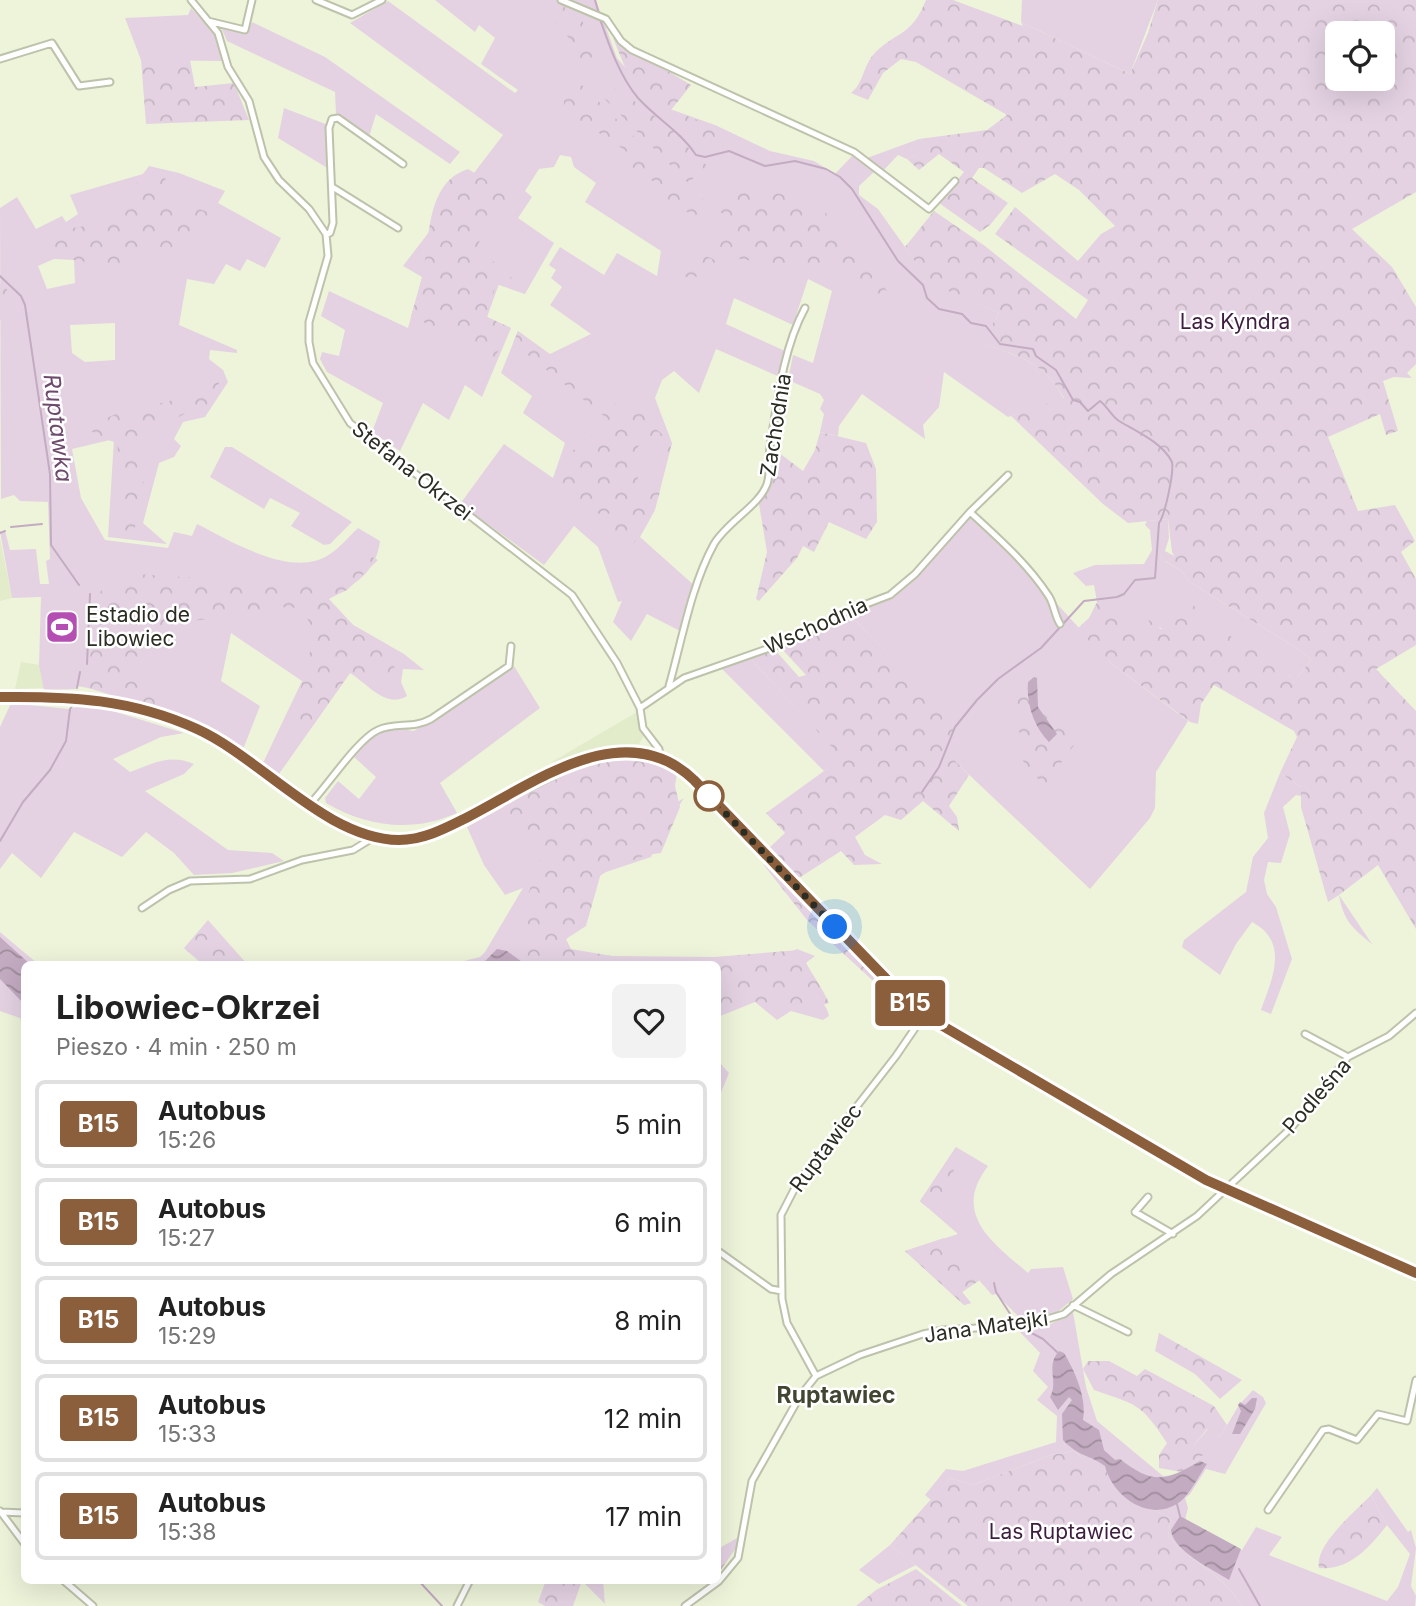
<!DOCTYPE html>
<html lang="pl">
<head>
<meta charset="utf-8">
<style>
  :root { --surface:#fff; --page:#f2f2f2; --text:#222; --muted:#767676; --line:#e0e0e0 }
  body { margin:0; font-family:Inter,sans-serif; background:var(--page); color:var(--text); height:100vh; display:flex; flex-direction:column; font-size:26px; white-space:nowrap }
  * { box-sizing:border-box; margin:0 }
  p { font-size:23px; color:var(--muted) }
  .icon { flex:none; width:38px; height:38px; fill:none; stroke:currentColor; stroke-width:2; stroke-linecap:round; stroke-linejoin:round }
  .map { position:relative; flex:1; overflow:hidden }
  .details { position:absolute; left:21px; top:961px; width:700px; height:623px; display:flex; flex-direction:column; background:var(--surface); border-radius:10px; box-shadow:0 7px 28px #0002 }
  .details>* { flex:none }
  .badge { padding:0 14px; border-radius:5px; font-size:24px; line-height:46px }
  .fabs { position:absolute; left:1325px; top:21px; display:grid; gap:14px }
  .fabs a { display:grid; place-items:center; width:70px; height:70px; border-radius:10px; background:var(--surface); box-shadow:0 7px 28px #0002; font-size:35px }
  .you { position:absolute; width:35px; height:35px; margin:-18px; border:5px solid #fff; border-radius:50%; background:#1a73e8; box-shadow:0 0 0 10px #1a73e833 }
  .map>.badge { position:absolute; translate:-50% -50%; box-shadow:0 0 0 4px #fff }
  .round { display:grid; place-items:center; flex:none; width:74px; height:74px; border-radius:10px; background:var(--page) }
  .headline { display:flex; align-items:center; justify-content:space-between; height:119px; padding:0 35px }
  h1 { font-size:33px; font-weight:700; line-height:52px }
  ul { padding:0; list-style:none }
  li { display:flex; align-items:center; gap:21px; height:88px; margin:0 14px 10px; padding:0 21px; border:4px solid var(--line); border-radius:10px }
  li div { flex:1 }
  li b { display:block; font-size:26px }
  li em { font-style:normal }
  li .badge { min-width:77px; font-weight:700; text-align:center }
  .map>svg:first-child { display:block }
</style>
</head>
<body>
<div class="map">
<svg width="1416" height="1606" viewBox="0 0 1416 1606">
  <defs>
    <pattern id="forest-crowns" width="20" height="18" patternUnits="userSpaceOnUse" patternTransform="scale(1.75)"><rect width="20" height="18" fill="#e4d2e2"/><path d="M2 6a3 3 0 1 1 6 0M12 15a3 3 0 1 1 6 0" fill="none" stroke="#c4b5c2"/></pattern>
    <pattern id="water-waves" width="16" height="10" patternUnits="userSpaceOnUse" patternTransform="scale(1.75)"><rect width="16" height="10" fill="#c3abc1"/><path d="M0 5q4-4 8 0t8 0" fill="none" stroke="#9f8c9c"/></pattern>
  </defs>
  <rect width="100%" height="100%" fill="#edf4da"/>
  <!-- built -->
  <path fill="#e2ebca" d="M0,538L12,598L0,601Z
    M21,662L40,665L44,688L15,689Z
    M637,712L645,734L639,744L599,748L550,763Z"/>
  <!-- green -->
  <path fill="#e4d2e2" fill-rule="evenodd" d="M435,0H596L617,58L637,81L670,109L715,125L770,151L814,161L835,174L853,155L867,158L919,139L931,148L907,159L898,155L882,172L875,171L859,186V195L878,209L930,282L999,313L983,343C1021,358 1044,361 1064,399L1008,417L944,372L939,407L923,425L925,439L862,394L839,426L838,436L820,432L824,414L820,409L824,400L820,394L788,380L793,355L813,363L832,291L808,279L793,325L734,298L726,324L787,352L782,378L716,349L699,393L674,371L662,380L655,398L672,443L655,510L640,537L696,587L682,632L647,614L631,641L613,622L622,601L618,602L598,547L574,526L544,565L460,504L504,444L553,478L565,443L523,413L532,396L501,373L518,331L550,354L591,334L550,305L562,287L551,278L556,270L549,265L560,247L604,275L617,253L657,276L661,251L585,202L596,183L574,167L571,157L560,155L554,167L539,169L525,191L532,197L518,218L554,243L525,294L499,284L487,317L511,328L482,397L465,385L449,420L423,403L400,451L372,432L383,403L327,372L320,359L322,352L339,356L345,330L321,316L329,291L408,328L422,277L403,266L503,135L350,23L388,1L515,93L518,90L481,64L495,38L479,25L475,32Z
    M1022,0H1158L1130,74L1021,22Z
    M191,8L216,35L222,61L141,60L125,18L188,15Z
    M252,22L325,57L460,152L450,164L376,114L369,137L336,114L335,92L227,41L221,27L247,33Z
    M284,108L328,125L329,169L278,138Z
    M149,166L179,173L225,191L218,203L281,238L265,268L247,259L240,271L226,264L214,284L187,279L179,325L237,350V353L210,350L209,359L223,370L228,382L205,417L183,422L174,439L181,446L174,457L159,463L143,523L167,544L108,537L114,439L72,449L81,498L105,540L168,548L174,532L192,536L197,524C231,541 293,580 330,554C341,547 349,536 358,528L380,541C376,573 355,584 329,599L353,625L404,654L424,670L403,669L401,682L407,696C386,709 368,684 350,673L279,774L262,765L302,681L231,633L221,681L260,706L242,752L141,699L78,686L80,677L76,689L44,690L39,665L41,597L12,598L0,531H5L10,550L36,549L40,584H49L46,561L50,559L48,502L20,501L14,495L1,499L0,208L17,197L36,229L62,216L66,222L78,214L70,195L143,174ZM54,259L74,260L75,283L47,289L38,266ZM115,323V360L85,362L72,353L70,325Z
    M225,447H232L352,522L330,544L324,545L291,526L300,513L270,498L264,509L210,477Z
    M972,511L1112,664L1188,721L1156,772L1155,808L1150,818L1090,889L945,752L957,722L849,614L882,599L914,577Z
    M1168,519L1169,538L1165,551L1176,557L1165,561L1183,572L1188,581L1298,649L1311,660L1298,677H1291C1255,635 1203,647 1156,626L1142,633L1102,608L1097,602L1094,585L1086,586L1073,573L1095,565L1144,564L1152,550L1150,530L1145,525L1147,521Z
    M749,657L843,758L824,771L719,666Z
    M514,666L540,708L440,783L457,813C413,833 367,827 326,803L325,798L338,781L359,799L376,777L354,757L372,736L394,728L414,731Z
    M11,703L68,709L90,704L184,733L161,737L113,759L130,772C154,763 170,754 194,764L184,774L145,791L228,850L272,853L284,861L232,873L194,875L174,853L146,832L122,857L74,832L41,878L12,853L0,869V727Z
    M1280,773L1301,787V796L1296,795L1283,807L1290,834L1281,863L1268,862L1264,880L1267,894L1276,907L1292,959L1271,1014L1261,1010C1272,979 1290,942 1252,922L1236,944L1220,975L1182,947L1184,940L1246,892L1253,857L1268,838L1264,813Z
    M684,798L657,840L651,857L606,872L595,879L580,923L553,955L589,964H452L480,957L485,952L523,888L505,895L484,865L467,827L500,808L531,832L665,810Z
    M0,932L38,964H24V1028L20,1018L0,1011Z
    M797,949L815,956L786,978C801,987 826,998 829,1016L823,1020L791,1011L777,1020L755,1002L718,1017V966L775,959Z
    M956,1147L988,1166C951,1214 993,1243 1028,1273L1031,1269L1063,1267L1073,1299L1054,1315L1023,1321L996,1294L992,1295L979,1280L962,1292L971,1303L964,1305L905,1251L958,1234L920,1201Z
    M1073,1312L1086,1387L1097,1421L1163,1476L1177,1475L1202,1456L1194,1445L1208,1429L1220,1437L1239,1405L1253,1390L1263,1397L1266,1403L1225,1474L1206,1469L1190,1494L1185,1498L1188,1508L1185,1520L1236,1550H1242L1256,1527L1282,1537L1269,1555L1387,1601L1398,1587L1410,1554L1387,1525L1371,1495L1377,1488L1408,1532L1411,1530L1416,1548L1411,1586L1416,1596L1415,1606H1242C1224,1575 1191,1562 1168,1536L1171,1519L1124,1493L1074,1451L1051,1455L973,1485L950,1478L931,1500L925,1495L946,1469L963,1471L1056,1442L1057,1416L1037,1400L1048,1387L1033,1371L1040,1353L1017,1329L1051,1324Z
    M890,1545L916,1565L879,1584L859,1570Z
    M581,1580H603L605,1604Z"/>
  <!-- forest -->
  <path fill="url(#forest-crowns)" fill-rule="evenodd" d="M551,0L581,16L593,53L589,66L583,68L574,45L539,1Z
    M926,0H953L1023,26L1021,22L1130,74L1148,33L1158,0H1416V192L1352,229L1392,267L1416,307V364L1407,373L1412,378L1394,377L1383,381L1398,431L1386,435L1380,414L1328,437L1358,511L1395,505L1415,541L1401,552L1416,579V645L1376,669L1416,711V929L1378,865L1339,895L1372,944C1353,929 1343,920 1339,895L1328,902L1301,807V787L1280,773L1297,737L1294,731L1214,685L1201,704L1198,724L1190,722L1112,664L1077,629L1089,618L1097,602L1142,632L1149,620L1161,629L1188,603L1208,613L1204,621L1279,664L1291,677H1298L1311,660L1298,649L1188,581L1183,572L1164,560L1175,557L1172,552L1168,519L1128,523L1103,504L1011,416L1064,398C1043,361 1020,357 982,343L999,313L930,283L905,247L934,211L985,246L1076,319L1088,300L995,234L1015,207L1078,261L1101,234L1115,226L1079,190L1055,174L1022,193L984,168H979L972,178L1008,203L990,225L980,232L939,203L964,172L939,154L919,170L907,159L930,148L919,139L987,130L1007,115L916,62L901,59L883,73L868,100L851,93C863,84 863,67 873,55C895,31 911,38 926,0ZM1337,33H1382V79H1337Z
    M613,38L691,85L671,110L732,133L706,154L645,100L631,82Z
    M141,60H190L195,87L234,83L249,120L146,124Z
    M596,79C625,92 649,111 673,131C686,142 693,157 708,166L688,183L586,80Z
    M582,85L675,177L705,201L695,217L664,197L662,189L636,167L624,171L620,163L630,154L565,110L562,89H578Z
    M468,169L514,197L490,216L478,245L481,253L504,269L525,294L496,284L487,317L511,328L495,357L411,316C415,302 420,288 423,273C430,238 426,182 468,169Z
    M156,174L166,179L167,190L172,199L216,215L199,228L186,252L139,249L133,270L74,260L45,245L62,228C94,230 126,210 138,181Z
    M741,185L823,204L837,244L869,266L887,291L884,295L857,288L840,267L827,264L791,267L729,257L713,239L729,217L716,210V205L727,191Z
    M695,251L717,261L720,270L713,280L708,276L683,277L681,266L687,253Z
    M0,283L14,296L20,306L0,320Z
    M518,331L621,408L611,420L646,412L647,421L672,443L665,466L644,446L639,445L634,454L638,479L644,488L660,492C652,518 643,537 622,554L611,545L613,512L603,516L585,506L555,481L571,452L610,421L513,343Z
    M209,374L218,378L219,385L205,408C177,412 157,434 129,438L145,487L133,535L125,539L115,529L125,514L117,443L99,437L86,427L118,413L178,399Z
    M820,432L866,443L876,469L877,522L866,539L829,522L814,552L803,546L797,558L759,601L756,599L767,552L759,504L772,478L774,449L803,471L815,450Z
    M362,552L378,560L347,590L328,599L353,625L388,645L396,673L392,683L350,673L309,731L295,711L315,632L301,608L281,607L251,616L198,620L140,650L139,669L153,680L172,715L89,688C90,664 86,609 101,591C108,582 124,578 135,574L294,584L340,576Z
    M849,614L958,722L945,751L969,775L949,806L957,817L959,831L923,801L901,820L885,815L855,837L865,855L882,864L854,865L841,851L799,878L769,848L785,833L766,813L842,758L749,657L776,651L799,677L806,675L780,647Z
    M1028,682L1027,699L1053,727L1042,713L1077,741L1044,786L1023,761L1022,741L1015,717L1018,696Z
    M637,754L661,762L677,773L675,786L680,807L661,853L646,855L601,873L586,926L566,939L571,949L612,956L714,957L800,950C808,970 820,983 829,1003L820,1006L746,1001L723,1007L718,1019V964H534L522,954L530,941L525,904L544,847L500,808C545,784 585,758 637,754Z
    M763,864L771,867L912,1012L910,1015L807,920Z
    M208,920L247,964H202L184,948Z
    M718,1047V1061L729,1073L718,1100Z
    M956,1147C958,1174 947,1189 928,1208L920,1201Z
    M944,1238L962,1249L980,1280L962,1292L971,1303L964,1305L905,1251Z
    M1159,1333L1242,1380L1220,1399L1195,1374L1155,1351Z
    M1088,1361H1109L1137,1376L1145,1369L1214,1406L1227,1425L1220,1437L1207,1429L1194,1445L1203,1455L1182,1472L1159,1468V1455L1167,1443C1141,1403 1137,1405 1094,1390L1083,1369Z
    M1074,1451L1085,1460L1101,1462L1124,1493L1171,1519L1168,1536C1191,1562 1224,1575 1242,1606H968L890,1545L950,1478L973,1485L1051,1455Z
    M1371,1495L1387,1525C1370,1547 1349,1571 1319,1568C1314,1545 1356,1511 1371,1495Z
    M737,1538L736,1548L718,1574V1549Z
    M916,1569L962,1606H856L876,1590Z
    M546,1580L582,1581L573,1606H545L538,1602Z"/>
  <!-- water -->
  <path fill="url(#water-waves)" d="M1034,677L1037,678L1038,707L1057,734L1049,742C1034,727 1026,704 1028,682Z
    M0,937L30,964H24V1004L0,979Z
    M497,949L507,951L525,964H475L484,962Z
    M1059,1351L1064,1353C1075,1372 1087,1397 1083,1420L1099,1430L1104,1450L1115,1460L1120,1459C1153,1485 1166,1481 1200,1461L1207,1464C1199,1475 1189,1497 1177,1504C1147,1522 1112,1495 1105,1466C1089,1454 1080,1458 1063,1440L1062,1414L1072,1400L1069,1397L1058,1410L1050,1397C1059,1381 1045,1367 1059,1351Z
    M1252,1398H1257L1255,1409L1240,1434H1232L1241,1411L1238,1405L1240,1402L1245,1405Z
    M1180,1516L1241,1549L1229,1580C1212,1569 1173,1551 1171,1530Z"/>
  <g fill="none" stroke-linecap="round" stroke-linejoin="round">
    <!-- stream -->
    <path stroke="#c3abc1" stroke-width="2" d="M595,0L599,14
      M600,19C609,45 620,77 638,98C657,119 680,131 696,155L705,157L729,151L765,166L795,161L826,169L840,177L852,189L898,261L923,285L927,298L939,309L962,314L971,323L986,326L1000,344L1033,349L1036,356L1056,370L1073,400L1080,402L1088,411L1100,401C1107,406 1112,417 1119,421C1136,431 1163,443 1172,462C1174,473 1165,515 1159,523L1155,578L1135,580L1124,594L1117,597L1084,601L1041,648L998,679L977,700L955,727L939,767L922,792
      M0,276L21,296L25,305L50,474L51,545L79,585
      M11,527L42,524
      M0,533L5,531
      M87,664L90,594
      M77,688L80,672
      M0,841L23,802L50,770L66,741L70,709L74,704
      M994,1283L996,1292L1014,1320
      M1024,1329L1043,1339L1057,1352
      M1177,1504L1180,1516
      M1239,1569L1260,1606
      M418,1580L442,1606"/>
    <defs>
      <path id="minor" d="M191,0L218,33L228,67L249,101L264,157L279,180L309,209L326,234L328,256L309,322V342L313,363L350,423L572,595L617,663L640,708L643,728L659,749L660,757
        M316,0L352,15L382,0
        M561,0L606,19L621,41L632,50L854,152L929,209L955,181
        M208,21L245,30L252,0
        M0,59L52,43L79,86L110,82
        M334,188L398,228
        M326,234L330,233L333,223L329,128L332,119L338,118L403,164
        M970,512C997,537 1027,563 1048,595C1054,603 1054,614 1060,624
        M669,686C682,640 691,586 714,544C727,522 760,505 767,484C771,473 768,460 770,447C777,403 783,348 805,308
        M640,708L684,678L781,644L848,611L890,595L915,574L970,512L1008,475
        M310,804C328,785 358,739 378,730C396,722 413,729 431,719L509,666L511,646
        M142,908L169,890L190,881L250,879L302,860L353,850L374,837
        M1305,1034L1348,1057
        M1148,1197L1135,1212L1173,1234
        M718,1251L771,1289L782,1291
        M1073,1305L1128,1332
        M816,1376L787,1323L782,1299L781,1215L798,1182L896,1056L924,1015
        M1268,1510L1323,1430L1329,1429L1357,1440L1378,1414L1407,1421L1416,1380
        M0,1511L24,1543
        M1,1512L24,1513
        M63,1580L93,1606
        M457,1606L470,1580
        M685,1606L719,1581L738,1558L752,1481L800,1396L816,1376L860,1355L923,1334L943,1330L1028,1325L1064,1314L1111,1274L1197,1216L1292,1127L1348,1057L1389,1036L1416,1013"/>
      <path id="tertiary" d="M0,697C73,696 125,700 194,728C281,763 340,870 445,829L590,757L624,751L643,752L665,759L694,780L844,937L929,1018L1206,1180L1416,1273"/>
    </defs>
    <!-- minor casing -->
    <use href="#minor" stroke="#bdc3ab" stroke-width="9"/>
    <!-- tertiary casing -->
    <use href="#tertiary" stroke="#bdc3ab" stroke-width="10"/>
    <!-- minor -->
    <use href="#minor" stroke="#fff" stroke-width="5"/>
    <!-- tertiary -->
    <use href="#tertiary" stroke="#fff" stroke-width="6"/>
  </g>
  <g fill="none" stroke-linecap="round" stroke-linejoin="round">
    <defs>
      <path id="line" d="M0,697C71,696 131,699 197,729C261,758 326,839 399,840C424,840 446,828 468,817C536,782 625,714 694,780L895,988L929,1018L1206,1180L1416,1273"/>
    </defs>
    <!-- line casing -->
    <use href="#line" stroke="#fff" stroke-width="16"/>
    <!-- line -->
    <use href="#line" stroke="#8b5e3c" stroke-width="10"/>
    <!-- walk -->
    <path stroke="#2b2d23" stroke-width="7" stroke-dasharray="0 12.6" d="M709,796L835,927"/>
  </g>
  <!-- icons -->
  <defs>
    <symbol id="stadium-square" viewBox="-11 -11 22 22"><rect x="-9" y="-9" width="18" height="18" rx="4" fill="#b44eb3" stroke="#fff"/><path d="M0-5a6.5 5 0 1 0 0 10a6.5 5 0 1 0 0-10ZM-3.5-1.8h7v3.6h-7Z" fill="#fff"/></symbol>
  </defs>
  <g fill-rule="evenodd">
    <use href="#stadium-square" x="43" y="608" width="38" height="38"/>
  </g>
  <!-- markers -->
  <circle fill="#fff" stroke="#8b5e3c" stroke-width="3.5" cx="709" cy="796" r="14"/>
  <g text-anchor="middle" stroke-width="5" stroke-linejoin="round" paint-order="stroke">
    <!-- park labels -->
    <g font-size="21" fill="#3e1e3e" stroke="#fff">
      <text x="1235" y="329">Las Kyndra</text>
      <text x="1061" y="1539">Las Ruptawiec</text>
    </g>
    <!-- street labels -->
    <g font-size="21" fill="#2b2d23" stroke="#fff">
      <text transform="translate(776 425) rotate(-81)" y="7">Zachodnia</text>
      <text transform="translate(412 471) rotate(38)" y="7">Stefana Okrzei</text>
      <text transform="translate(816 626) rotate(-24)" y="7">Wschodnia</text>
      <text transform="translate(1317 1096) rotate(-49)" y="7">Podleśna</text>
      <text transform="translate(826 1148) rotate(-53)" y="7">Ruptawiec</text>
      <text transform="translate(986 1327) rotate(-8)" y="7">Jana Matejki</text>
    </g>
    <!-- poi labels -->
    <g font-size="21" fill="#2b2d23" stroke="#fff" text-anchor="start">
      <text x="86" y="622">Estadio de<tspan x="86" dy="24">Libowiec</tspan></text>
    </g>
    <!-- water labels -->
    <g font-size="23" font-style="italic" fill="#6d496c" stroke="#fff">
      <text transform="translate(58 428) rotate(83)" y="8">Ruptawka</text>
    </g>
    <!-- neighbourhood labels -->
    <g font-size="23" font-weight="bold" fill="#414631" stroke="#fff">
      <text x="836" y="1403">Ruptawiec</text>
    </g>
  </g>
</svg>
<div class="fabs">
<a><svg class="icon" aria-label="locate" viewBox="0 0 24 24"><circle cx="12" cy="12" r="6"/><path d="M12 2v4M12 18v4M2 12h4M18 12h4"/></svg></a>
</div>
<div class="you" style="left:835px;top:927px"></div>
<b class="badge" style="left:910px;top:1003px;background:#8b5e3c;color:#fff">B15</b>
<section class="details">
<div class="headline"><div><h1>Libowiec-Okrzei</h1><p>Pieszo · 4 min · 250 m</p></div><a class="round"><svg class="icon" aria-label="heart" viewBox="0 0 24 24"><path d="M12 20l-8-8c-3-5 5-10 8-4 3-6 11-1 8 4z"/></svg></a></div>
<ul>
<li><span class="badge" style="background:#8b5e3c;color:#fff">B15</span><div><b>Autobus</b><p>15:26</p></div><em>5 min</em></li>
<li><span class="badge" style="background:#8b5e3c;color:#fff">B15</span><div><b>Autobus</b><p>15:27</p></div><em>6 min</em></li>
<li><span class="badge" style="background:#8b5e3c;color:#fff">B15</span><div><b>Autobus</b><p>15:29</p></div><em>8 min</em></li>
<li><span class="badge" style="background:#8b5e3c;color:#fff">B15</span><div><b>Autobus</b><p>15:33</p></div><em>12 min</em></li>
<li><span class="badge" style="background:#8b5e3c;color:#fff">B15</span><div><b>Autobus</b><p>15:38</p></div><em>17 min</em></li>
</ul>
</section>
</div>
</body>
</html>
